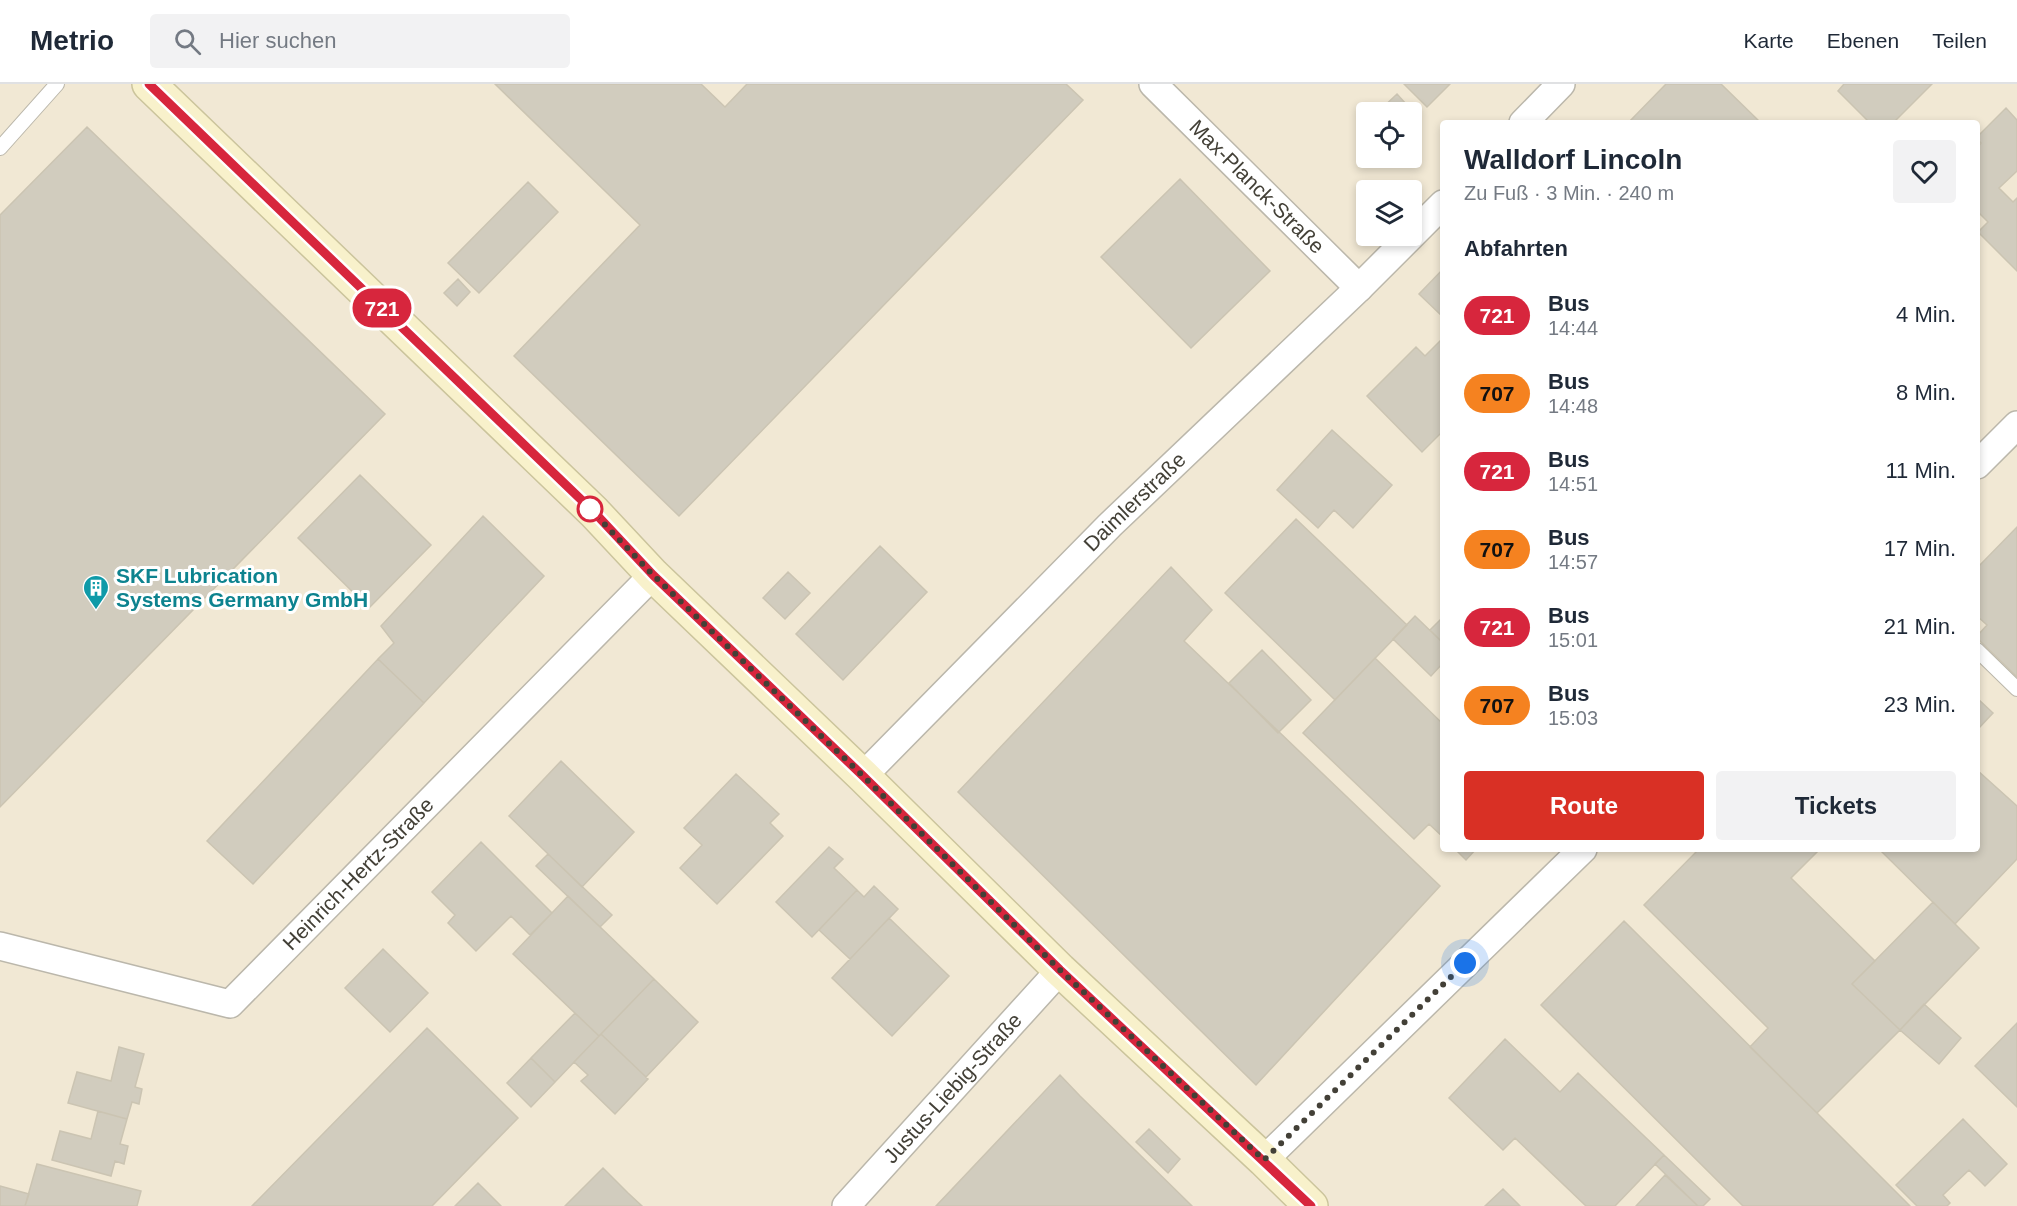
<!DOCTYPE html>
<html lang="de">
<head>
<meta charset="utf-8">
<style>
  :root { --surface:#fff; --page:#f2f2f3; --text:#1f2937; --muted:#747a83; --line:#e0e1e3; --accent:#d93025 }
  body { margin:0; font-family:Arial,sans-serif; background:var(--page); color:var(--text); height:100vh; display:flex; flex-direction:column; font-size:22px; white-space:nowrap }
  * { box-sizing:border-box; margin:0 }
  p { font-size:20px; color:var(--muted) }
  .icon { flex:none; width:33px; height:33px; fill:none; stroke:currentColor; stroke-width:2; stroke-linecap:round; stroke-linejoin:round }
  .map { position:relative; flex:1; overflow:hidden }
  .details { position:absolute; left:1440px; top:36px; width:540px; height:732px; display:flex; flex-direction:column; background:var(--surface); border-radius:6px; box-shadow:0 3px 9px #0003 }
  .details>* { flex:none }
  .badge { padding:0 12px; border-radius:20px; font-size:21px; line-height:39px }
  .tools { position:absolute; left:1356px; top:18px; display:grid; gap:12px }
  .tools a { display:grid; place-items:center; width:66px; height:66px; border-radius:6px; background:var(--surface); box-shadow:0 3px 9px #0003; font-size:30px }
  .you { position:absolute; width:30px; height:30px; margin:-15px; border:4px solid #fff; border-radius:50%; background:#1a73e8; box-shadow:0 0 0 9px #1a73e833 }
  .map>.badge { position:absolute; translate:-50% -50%; box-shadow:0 0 0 3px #fff }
  h2 { padding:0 24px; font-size:22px; line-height:54px }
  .round { display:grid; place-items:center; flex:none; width:63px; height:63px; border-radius:6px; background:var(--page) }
  .headline { display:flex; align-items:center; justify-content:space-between; height:102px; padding:0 24px }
  h1 { font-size:28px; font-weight:600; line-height:45px }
  .action { display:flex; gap:12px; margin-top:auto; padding:12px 24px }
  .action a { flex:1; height:69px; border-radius:6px; background:var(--accent); color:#fff; font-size:24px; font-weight:600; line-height:69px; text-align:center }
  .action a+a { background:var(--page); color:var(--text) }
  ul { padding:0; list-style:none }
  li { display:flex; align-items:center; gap:18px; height:78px; padding:0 24px }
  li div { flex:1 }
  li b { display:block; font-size:22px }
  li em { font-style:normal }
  li .badge { min-width:66px; font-weight:700; text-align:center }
  header { display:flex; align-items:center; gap:36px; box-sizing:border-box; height:84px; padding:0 30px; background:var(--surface); border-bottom:2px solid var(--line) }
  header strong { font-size:28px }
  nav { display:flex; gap:33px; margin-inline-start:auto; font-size:21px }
  .search { width:420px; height:54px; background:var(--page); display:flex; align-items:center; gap:15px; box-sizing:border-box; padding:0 21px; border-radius:6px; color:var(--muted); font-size:22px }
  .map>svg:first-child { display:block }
</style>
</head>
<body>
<header>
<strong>Metrio</strong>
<div class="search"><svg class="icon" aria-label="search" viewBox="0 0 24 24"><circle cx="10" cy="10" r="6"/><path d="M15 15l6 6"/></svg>Hier suchen</div>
<nav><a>Karte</a><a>Ebenen</a><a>Teilen</a></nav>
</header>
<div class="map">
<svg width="2017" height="1122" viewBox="0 0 2017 1122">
  <rect width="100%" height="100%" fill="#f1efe7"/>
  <!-- commercial -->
  <path fill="#f1e8d4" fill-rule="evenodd" d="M0,0H2017V1122H0ZM1366,28H1412V74H1366ZM1443,39H1977V765H1443ZM1366,106H1412V152H1366Z"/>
  <!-- building -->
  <path fill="#d1ccbe" stroke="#cbc4b2" stroke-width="1.5" d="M495,0H701L725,23L747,0H1066L1083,16L679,432L514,272L640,141Z
    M1404,0H1450L1427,23Z
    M1666,0H1721L1761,39H1628Z
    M1844,0H1932L1893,39H1870L1838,7Z
    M1397,10L1416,31L1412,36V28H1378Z
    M2006,24L2017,36V87L1999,104L2013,118L2017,114V187L1978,148L1988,138L1977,127V64L1981,59L1977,55V53Z
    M87,43L385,330L0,723V131Z
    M1180,95L1270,187L1191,264L1101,173Z
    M528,98L558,128L479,209L448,179Z
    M1443,185V233L1419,210Z
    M458,195L470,208L457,222L444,209Z
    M1442,255L1443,347L1422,368L1367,312L1416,263L1425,272Z
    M1332,346L1392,401L1353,444L1334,426L1318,444L1277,406Z
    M360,391L431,461L369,524L298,454Z
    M483,432L544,492L424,619L378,575L394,559L381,542Z
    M1296,435L1407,541L1335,616L1225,509Z
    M2017,443V593L1977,554V552L1987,541L1977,532V484Z
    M880,462L927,508L843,596L796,550Z
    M1171,483L1212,526L1184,557L1440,802L1256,1001L958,708Z
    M788,488L810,509L785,535L763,514Z
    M1415,532L1443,559V579L1431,592L1393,555Z
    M1443,533V559L1430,546Z
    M1262,566L1311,616L1278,649L1229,599Z
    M1375,574L1443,640V753L1429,740L1414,755L1303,649Z
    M378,575L424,619L253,800L207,757Z
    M1977,614L1993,629L1977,646Z
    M561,677L634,748L582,803L509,732Z
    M1977,686L2017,722V775L1955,840L1879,765H1977Z
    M736,690L779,730L770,739L783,752L717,820L680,784L702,761L684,744Z
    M481,758L552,829L530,851L511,832L476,867L448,839L455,831L432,808Z
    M829,763L843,775L834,784L857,806L812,853L776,818Z
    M1455,765H1476L1466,776Z
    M1699,765H1820L1791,794L1875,877L1852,900L1900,946L1817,1029L1750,963L1768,944L1644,821Z
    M548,770L612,831L600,843L536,782Z
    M874,802L898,825L850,875L819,846L857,806L864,813Z
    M568,812L654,895L599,952L513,870Z
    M1933,818L1979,864L1900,946L1852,900Z
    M889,834L949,892L892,952L832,894Z
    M1624,837L1817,1029L1910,1122H1743L1541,921Z
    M383,865L428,909L390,948L345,904Z
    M654,895L698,938L646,993L601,950Z
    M1924,920L1961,954L1939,980L1900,946Z
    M575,929L599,952L555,998L531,974Z
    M2017,939V1023L1975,982Z
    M427,944L518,1034L432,1122H252Z
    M601,950L648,995L615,1030L581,997L588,991L574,978Z
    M1505,955L1560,1008L1578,989L1664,1071L1615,1122H1586L1515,1054L1503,1066L1449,1014Z
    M119,963L144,970L135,1003L142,1005L139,1020L132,1018L127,1035L68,1019L77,988L111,997Z
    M531,974L555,998L531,1023L507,999Z
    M1060,991L1080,1012L1192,1122H936Z
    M98,1027L127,1035L120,1060L128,1062L124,1080L115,1077L111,1092L52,1076L60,1047L91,1055Z
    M1963,1035L2007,1080L1985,1102L1969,1086L1943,1111L1950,1119L1947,1122H1917L1896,1101Z
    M1149,1045L1180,1075L1168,1089L1136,1058Z
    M1664,1071L1710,1115L1703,1122H1698L1655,1080Z
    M37,1080L141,1107L137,1122H25Z
    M603,1084L628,1109L642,1122H565Z
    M1665,1091L1698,1122H1636Z
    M478,1099L501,1122H455Z
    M0,1102L29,1110L25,1122H0Z
    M1503,1105L1520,1122H1485Z"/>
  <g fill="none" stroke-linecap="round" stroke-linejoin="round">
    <defs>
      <path id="lane" d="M0,64L57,0
        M1977,566L2017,605"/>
      <g id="street">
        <path id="s1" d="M1153,0L1359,204"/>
        <path d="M1523,39L1561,0"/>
        <path d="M1977,381L2017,341"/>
        <path id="s2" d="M863,692L1110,441L1359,204L1443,120"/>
        <path id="s3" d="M0,862L230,920L653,491"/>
        <path d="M1264,1076L1583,765"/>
        <path id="s4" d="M846,1122L1060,886"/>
      </g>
      <path id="secondary" d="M149,0L594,428L653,491L863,692L1060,886L1264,1076L1311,1122"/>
    </defs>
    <!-- lane casing -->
    <use href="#lane" stroke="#bbb7ab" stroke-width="16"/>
    <!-- street casing -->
    <use href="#street" stroke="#bbb7ab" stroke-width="30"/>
    <!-- secondary casing -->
    <use href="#secondary" stroke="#cbc49c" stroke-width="36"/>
    <!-- lane -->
    <use href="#lane" stroke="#fff" stroke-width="14"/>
    <!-- street -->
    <use href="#street" stroke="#fff" stroke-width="27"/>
    <!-- secondary -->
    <use href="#secondary" stroke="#f8f1cb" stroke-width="33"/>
  </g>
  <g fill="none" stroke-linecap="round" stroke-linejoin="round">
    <defs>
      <path id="line" d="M149,0L594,428L653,491L863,692L1060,886L1311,1122"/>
    </defs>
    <!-- line casing -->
    <use href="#line" stroke="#fff" stroke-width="14"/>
    <!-- line -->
    <use href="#line" stroke="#d7263d" stroke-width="9"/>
    <!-- walk -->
    <path stroke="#434037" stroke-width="6" stroke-dasharray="0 10.8" d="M590,425L653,491L863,692L1060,886L1264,1076L1465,879"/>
  </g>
  <!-- icons -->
  <defs>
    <symbol id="building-pin" viewBox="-11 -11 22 30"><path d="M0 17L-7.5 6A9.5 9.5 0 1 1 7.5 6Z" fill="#0f9aa8" stroke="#fff"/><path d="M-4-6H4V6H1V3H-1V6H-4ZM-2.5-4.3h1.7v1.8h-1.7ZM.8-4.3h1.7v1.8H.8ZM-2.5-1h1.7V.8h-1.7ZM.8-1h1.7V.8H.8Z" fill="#fff"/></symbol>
  </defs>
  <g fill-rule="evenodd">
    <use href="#building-pin" x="81" y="489" width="30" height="40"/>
  </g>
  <!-- markers -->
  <circle fill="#fff" stroke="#d7263d" stroke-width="3" cx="590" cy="425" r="12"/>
  <g text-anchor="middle" stroke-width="6" stroke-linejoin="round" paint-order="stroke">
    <!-- street labels -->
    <g font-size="21" fill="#434037" stroke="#fff">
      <text dy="7" stroke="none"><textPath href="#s1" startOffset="146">Max-Planck-Straße</textPath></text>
      <text dy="7" stroke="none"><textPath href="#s2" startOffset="386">Daimlerstraße</textPath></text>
      <text dy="7" stroke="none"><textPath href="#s3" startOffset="420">Heinrich-Hertz-Straße</textPath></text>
      <text dy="7" stroke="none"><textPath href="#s4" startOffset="159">Justus-Liebig-Straße</textPath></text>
    </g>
    <!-- culture labels -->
    <g font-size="21" font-weight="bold" fill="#0d838f" stroke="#fff" text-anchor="start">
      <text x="116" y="499">SKF Lubrication<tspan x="116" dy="24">Systems Germany GmbH</tspan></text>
    </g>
  </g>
</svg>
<div class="tools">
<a><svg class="icon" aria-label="locate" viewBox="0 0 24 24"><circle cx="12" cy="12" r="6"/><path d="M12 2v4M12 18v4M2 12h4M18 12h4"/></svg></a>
<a><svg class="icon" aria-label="layers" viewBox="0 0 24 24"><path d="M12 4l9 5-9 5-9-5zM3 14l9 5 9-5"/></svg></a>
</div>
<div class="you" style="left:1465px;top:879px"></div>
<b class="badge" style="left:382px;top:224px;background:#d7263d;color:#fff">721</b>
<section class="details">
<div class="headline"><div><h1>Walldorf Lincoln</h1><p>Zu Fuß · 3 Min. · 240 m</p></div><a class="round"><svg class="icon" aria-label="heart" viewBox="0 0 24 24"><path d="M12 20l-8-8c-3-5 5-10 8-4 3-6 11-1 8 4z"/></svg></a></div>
<h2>Abfahrten</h2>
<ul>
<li><span class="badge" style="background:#d7263d;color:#fff">721</span><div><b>Bus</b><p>14:44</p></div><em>4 Min.</em></li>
<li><span class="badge" style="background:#f58220;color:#111">707</span><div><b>Bus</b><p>14:48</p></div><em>8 Min.</em></li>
<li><span class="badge" style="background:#d7263d;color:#fff">721</span><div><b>Bus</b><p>14:51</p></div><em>11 Min.</em></li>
<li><span class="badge" style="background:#f58220;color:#111">707</span><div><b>Bus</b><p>14:57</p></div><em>17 Min.</em></li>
<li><span class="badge" style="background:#d7263d;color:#fff">721</span><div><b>Bus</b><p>15:01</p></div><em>21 Min.</em></li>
<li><span class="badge" style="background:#f58220;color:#111">707</span><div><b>Bus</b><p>15:03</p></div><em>23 Min.</em></li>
</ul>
<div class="action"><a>Route</a><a>Tickets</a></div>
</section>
</div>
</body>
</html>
